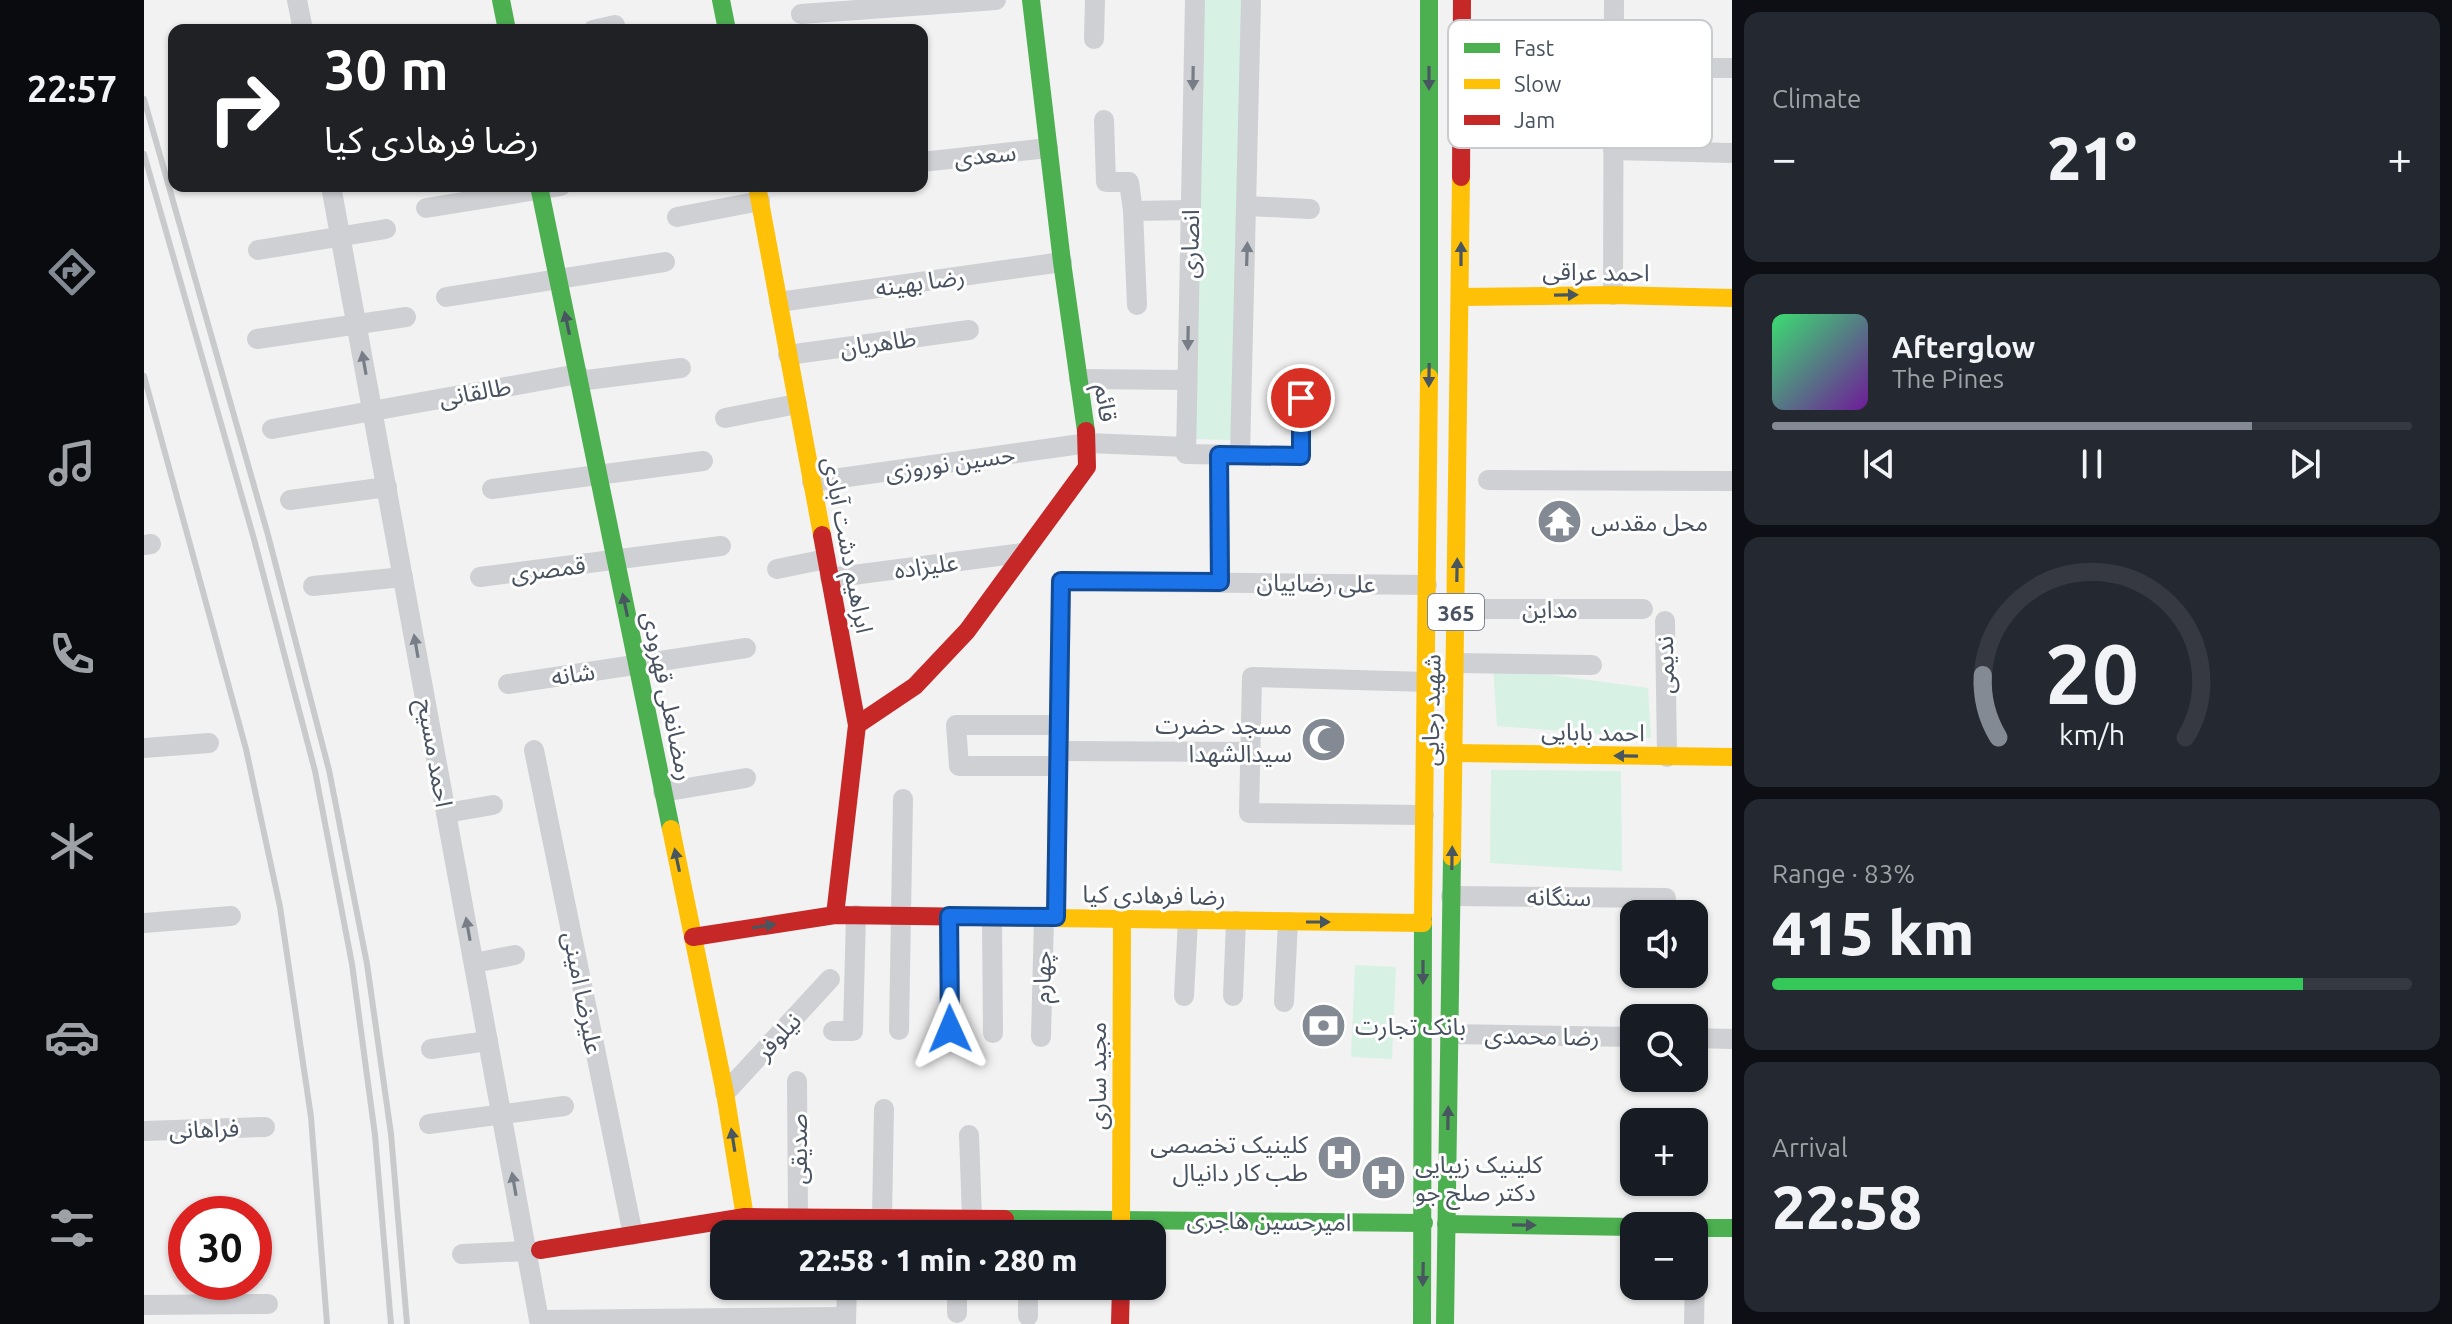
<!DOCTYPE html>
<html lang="en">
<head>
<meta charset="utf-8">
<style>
	body { margin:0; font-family:Ubuntu,"Noto Sans Arabic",sans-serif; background:#242831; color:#f1f3f6; height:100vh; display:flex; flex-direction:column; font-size:30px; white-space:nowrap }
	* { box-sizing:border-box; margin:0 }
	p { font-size:26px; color:#9ea1a6 }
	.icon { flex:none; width:44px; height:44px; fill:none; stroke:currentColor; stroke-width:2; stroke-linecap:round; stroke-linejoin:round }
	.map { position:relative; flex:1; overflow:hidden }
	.panel { display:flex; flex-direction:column; gap:12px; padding:12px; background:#0d0f14; width:720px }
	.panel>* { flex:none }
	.hud { position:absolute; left:24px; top:24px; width:760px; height:168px; border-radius:16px; box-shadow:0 2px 6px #0004; background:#202124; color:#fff; overflow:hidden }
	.tools { position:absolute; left:1476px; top:900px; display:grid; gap:16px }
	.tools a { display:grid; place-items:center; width:88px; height:88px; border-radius:16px; background:#171b24; box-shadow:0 2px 6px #0004; font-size:40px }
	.speed { position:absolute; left:24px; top:1196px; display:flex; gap:16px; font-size:40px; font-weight:700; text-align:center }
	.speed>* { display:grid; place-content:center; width:104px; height:104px; border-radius:50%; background:#171b24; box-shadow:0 2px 6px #0004; line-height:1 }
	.speed .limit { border:12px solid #d22; background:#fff; color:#111 }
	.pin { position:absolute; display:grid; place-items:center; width:68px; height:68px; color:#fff; margin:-34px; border:4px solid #fff; border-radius:50%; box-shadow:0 2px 8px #0007 }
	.me { position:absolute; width:88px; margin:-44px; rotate:359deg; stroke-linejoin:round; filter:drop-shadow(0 0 6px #0008) }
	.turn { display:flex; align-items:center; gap:28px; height:168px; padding:0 24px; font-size:36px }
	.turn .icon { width:104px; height:104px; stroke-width:2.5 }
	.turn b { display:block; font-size:56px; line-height:68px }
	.big { font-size:60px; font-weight:800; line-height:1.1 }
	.panel .tile { flex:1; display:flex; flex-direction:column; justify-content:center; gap:12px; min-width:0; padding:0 28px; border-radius:16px; background:#242831 }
	.panel .dial { align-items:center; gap:0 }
	.dial svg { height:208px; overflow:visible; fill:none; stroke:#363941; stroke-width:7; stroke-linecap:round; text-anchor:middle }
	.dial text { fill:#f1f3f6; stroke:none }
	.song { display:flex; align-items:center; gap:24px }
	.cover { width:96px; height:96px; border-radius:12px; background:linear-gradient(135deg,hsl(140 70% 55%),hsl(280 70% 35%)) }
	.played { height:8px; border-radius:4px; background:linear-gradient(90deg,#848a93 75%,#363941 75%) }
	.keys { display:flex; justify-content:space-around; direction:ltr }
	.heat { display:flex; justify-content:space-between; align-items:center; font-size:44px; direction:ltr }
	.charge { height:12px; border-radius:6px; background:linear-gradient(90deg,#34c759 83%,#363941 0) }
	.trip { position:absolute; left:566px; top:1220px; width:456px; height:80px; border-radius:16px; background:#171b24; box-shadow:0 2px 6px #0004; font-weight:800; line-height:80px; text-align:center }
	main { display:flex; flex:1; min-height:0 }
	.tab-bar { display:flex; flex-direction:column; width:144px; justify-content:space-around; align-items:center; background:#090b0e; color:#9ea1a6 }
	.tab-bar .icon { width:56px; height:56px }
	.tab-bar .on { color:#848a93 }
	.tab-bar b { font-size:36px; color:#f1f3f6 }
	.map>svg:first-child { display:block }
	.green { fill:#d7f1e4 }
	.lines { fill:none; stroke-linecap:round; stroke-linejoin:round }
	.street { stroke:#ced0d3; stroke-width:20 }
	.fast { stroke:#4caf50; stroke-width:18 }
	.slow { stroke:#ffc107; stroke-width:18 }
	.jam { stroke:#c62828; stroke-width:18 }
	.rail { stroke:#c8cacc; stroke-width:6 }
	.oneway { fill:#777e88 }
	.oneway2 { fill:#48575f }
	.route-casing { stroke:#114b97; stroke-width:20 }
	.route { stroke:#1a73e8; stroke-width:14 }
	.labels { text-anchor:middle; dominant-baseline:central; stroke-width:6; stroke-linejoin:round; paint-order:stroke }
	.shield { fill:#fff; stroke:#7f8690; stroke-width:2 }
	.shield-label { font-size:22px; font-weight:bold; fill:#485260 }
	.street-label { font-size:24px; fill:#485260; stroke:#fff }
	.poi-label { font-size:24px; fill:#485260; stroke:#fff; text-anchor:start }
	.key { fill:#fff; stroke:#c8cbcf; stroke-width:2 }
	.key-label { font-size:22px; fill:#485260 }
</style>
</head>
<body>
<main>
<nav class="tab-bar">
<b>22:57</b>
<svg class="icon on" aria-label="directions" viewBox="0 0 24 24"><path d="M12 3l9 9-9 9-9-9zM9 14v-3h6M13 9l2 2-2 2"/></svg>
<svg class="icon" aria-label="music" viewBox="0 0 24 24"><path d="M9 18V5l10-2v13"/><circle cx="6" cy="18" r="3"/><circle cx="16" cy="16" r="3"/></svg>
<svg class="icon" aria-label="phone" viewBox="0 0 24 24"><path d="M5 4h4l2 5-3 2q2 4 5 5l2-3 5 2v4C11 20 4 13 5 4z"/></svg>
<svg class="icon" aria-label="climate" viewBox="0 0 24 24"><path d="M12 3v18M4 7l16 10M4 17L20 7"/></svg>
<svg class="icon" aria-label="car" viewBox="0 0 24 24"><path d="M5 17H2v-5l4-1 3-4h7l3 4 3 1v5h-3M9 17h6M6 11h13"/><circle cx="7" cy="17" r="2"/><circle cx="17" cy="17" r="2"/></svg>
<svg class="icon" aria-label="filters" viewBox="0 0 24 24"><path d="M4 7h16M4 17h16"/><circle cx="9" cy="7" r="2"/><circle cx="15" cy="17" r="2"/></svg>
</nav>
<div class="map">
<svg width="1588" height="1324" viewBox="0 0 1588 1324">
	<rect width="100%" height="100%" fill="#f3f2f2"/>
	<g class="green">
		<polygon points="1057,0 1099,0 1088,440 1047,439"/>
		<polygon points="1349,667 1504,688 1507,738 1353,726"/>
		<polygon points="1347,770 1477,771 1478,871 1346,863"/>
		<polygon points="1211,965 1252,967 1248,1059 1207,1057"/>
	</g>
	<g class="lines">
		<g class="street">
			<polyline points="153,0 159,30"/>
			<polyline points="1051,0 1042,454 1096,455 1107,0"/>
			<polyline points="657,14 852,0"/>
			<polyline points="449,30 471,25"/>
			<polyline points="950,39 951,0"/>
			<polyline points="1470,68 1588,68"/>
			<polyline points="960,120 962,182 985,182 989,211 993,305"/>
			<polyline points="1469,150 1588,153"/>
			<polyline points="778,162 904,148"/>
			<polyline points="187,186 395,1320 702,1317"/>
			<polyline points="1104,206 1166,209"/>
			<polyline points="282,208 417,186"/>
			<polyline points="989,211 1047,210"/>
			<polyline points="533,217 616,201"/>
			<polyline points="114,250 242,229"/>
			<polyline points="1469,295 1470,0"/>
			<polyline points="302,297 521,262"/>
			<polyline points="635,302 918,262"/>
			<polyline points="113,339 262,317"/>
			<polyline points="644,355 825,330"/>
			<polyline points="935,379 1043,380"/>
			<polyline points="435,381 537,368"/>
			<polyline points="581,418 653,404"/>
			<polyline points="128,429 434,374"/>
			<polyline points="1075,455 1076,582"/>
			<polyline points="1096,455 1157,456 1157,398"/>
			<polyline points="1344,480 1588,481"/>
			<polyline points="668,482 944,443 1042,447"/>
			<polyline points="348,489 559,461"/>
			<polyline points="146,500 243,487"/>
			<polyline points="0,545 7,544"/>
			<polyline points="633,569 682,559"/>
			<polyline points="336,577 577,546"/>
			<polyline points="686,578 878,553"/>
			<polyline points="169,586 259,577"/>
			<polyline points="1312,609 1499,609"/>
			<polyline points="1521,621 1523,757"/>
			<polyline points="1311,663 1448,665"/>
			<polyline points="364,684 602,648"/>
			<polyline points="0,748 65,743"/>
			<polyline points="390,750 489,1235"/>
			<polyline points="915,751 1107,752"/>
			<polyline points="914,766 815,766 812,725 915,725"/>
			<polyline points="519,792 602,778"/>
			<polyline points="302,813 349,805"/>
			<polyline points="1280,815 1105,813 1108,677 1282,682"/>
			<polyline points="1307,896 1522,898"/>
			<polyline points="805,916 806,1029"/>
			<polyline points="848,917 849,1033"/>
			<polyline points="912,917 917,581 1283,585"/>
			<polyline points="0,923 87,916"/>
			<polyline points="330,963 371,955"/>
			<polyline points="1040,996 1044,920"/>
			<polyline points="1089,996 1092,921"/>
			<polyline points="1140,1002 1144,922"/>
			<polyline points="755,1030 759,799"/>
			<polyline points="689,1031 709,1031 712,915"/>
			<polyline points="1305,1034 1490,1037"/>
			<polyline points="897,1037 900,917"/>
			<polyline points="1550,1038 1588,1039"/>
			<polyline points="287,1049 344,1041"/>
			<polyline points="653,1081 654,1216"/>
			<polyline points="581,1093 686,979"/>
			<polyline points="285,1124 420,1106"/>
			<polyline points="0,1131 121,1127"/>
			<polyline points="825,1135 828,1218"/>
			<polyline points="738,1217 740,1109"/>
			<polyline points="318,1254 383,1251"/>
			<polyline points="0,1305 124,1304"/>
			<polyline points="813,1313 813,1286"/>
			<polyline points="884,1316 884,1286"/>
			<polyline points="702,1324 703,1286"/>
			<polyline points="1550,1324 1552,1228"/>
		</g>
		<g class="fast">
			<polyline points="357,0 363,30"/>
			<polyline points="577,0 583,30"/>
			<polyline points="887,0 918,262 942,431"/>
			<polyline points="1285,0 1285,377"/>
			<polyline points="395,186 527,829"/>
			<polyline points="861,1219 1280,1223"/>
			<polyline points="1302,1224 1490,1227"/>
			<polyline points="1550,1228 1588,1228"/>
			<polyline points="1278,1324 1279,916"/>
			<polyline points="1301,1324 1308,857"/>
		</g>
		<g class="slow">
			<polyline points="613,186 678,535"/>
			<polyline points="1316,297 1469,295 1588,298"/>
			<polyline points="1310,753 1588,757"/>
			<polyline points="527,829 581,1093 601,1217"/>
			<polyline points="1308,857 1317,177"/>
			<polyline points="1279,916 1285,377"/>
			<polyline points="842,917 1279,923"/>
			<polyline points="977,1234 978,919"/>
		</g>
		<g class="jam">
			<polyline points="1317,177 1318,0"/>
			<polyline points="678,535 713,725 691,915"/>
			<polyline points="713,725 771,686 823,631 943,467 942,431"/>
			<polyline points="549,937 691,915 842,917"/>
			<polyline points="396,1250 601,1217 861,1219"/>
			<polyline points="976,1324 977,1286"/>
		</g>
		<g class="rail">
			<polyline points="0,99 124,535 185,770 223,964 247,1134 263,1324"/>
			<polyline points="0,154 110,539 171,771 208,964 231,1135 247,1324"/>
			<polyline points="0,376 102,749 136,907 167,1117 183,1324"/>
		</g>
	</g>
	<defs><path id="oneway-solid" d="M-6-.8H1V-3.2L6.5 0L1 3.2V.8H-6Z" transform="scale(2)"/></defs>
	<g class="oneway">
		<use href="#oneway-solid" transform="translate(1049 78) rotate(91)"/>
		<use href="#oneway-solid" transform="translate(1103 254) rotate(-88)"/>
		<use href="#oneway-solid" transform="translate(1044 338) rotate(91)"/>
		<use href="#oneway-solid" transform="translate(220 363) rotate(-100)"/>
		<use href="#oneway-solid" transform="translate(272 646) rotate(-100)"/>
		<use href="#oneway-solid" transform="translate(324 929) rotate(-100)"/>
		<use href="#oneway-solid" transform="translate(370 1184) rotate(-100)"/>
	</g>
	<g class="oneway2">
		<use href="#oneway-solid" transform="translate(1285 78) rotate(90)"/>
		<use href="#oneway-solid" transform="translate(1317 254) rotate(-90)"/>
		<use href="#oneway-solid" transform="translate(1422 295) rotate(-1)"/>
		<use href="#oneway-solid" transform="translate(423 323) rotate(-102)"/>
		<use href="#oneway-solid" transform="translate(1285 375) rotate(91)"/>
		<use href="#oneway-solid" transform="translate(1313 570) rotate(-89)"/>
		<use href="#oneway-solid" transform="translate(481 605) rotate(-102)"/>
		<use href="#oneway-solid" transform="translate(1482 756) rotate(-179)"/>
		<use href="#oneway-solid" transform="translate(1308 858) rotate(-89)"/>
		<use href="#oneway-solid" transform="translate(533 860) rotate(-102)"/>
		<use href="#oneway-solid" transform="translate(1174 922)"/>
		<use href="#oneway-solid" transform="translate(620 926) rotate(-9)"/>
		<use href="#oneway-solid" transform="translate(1279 972) rotate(90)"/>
		<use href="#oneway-solid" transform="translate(1304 1118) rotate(-89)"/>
		<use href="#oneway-solid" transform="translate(589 1140) rotate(-99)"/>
		<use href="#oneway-solid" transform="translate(1380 1225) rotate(1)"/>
		<use href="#oneway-solid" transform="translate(1279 1274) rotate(91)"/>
	</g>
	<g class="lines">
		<defs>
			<polyline id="route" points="806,1029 805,916 912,917 917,581 1076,582 1075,455 1157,456 1157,398"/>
		</defs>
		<use href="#route" class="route-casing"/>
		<use href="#route" class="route"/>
	</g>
	<defs>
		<symbol id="temple-disc" viewBox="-11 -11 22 22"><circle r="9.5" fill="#848a93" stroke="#fff"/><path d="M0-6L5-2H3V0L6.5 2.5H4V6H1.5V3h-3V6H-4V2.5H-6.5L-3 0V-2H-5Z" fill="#fff"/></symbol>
		<symbol id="mosque-disc" viewBox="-11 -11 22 22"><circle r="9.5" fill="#848a93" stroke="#fff"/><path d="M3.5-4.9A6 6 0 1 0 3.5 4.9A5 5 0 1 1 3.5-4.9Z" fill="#fff"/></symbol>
		<symbol id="bank-disc" viewBox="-11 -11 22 22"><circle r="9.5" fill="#848a93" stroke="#fff"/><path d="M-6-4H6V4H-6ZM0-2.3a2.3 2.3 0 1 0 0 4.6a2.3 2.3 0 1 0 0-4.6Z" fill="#fff"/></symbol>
		<symbol id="hospital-disc" viewBox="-11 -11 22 22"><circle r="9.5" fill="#848a93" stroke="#fff"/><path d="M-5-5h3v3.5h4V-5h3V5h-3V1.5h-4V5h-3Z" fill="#fff"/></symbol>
	</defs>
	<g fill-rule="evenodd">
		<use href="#temple-disc" x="1390" y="496" width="51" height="51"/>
		<use href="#mosque-disc" x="1154" y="714" width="51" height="51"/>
		<use href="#bank-disc" x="1154" y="1000" width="51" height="51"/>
		<use href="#hospital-disc" x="1170" y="1132" width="51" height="51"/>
		<use href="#hospital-disc" x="1214" y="1152" width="51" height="51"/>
	</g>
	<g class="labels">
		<rect class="shield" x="1284" y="594" width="56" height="36" rx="6"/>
		<g class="shield-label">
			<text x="1312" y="612">365</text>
		</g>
		<g class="street-label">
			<text transform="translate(841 155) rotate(-6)">سعدی</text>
			<text transform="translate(1046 244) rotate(-89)">انصاری</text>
			<text transform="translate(1452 272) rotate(1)">احمد عراقی</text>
			<text transform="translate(776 282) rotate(-8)">رضا بهینه</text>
			<text transform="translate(734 343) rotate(-8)">طاهریان</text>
			<text transform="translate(331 392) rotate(-10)">طالقانی</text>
			<text transform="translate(962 403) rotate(82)">قائم</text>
			<text transform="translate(806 463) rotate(-8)">حسین نوروزی</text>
			<text transform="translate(704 545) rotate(79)">ابراهیم دشت آبادی</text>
			<text transform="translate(782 566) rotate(-8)">علیزاده</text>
			<text transform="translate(404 569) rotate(-7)">قمصری</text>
			<text transform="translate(1172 583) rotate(1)">علی رضاییان</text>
			<text x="1406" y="609">مداین</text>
			<text transform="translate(1521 665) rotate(-91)">ندیمی</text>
			<text transform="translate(429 674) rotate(-8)">شانه</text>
			<text transform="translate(524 696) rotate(78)">رمضانعلی قهرودی</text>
			<text transform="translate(1287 710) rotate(-89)">شهید رجایی</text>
			<text transform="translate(1449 732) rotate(1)">احمد بابایی</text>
			<text transform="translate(291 753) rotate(80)">احمد مسیح</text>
			<text transform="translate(1010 895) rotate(1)">رضا فرهادی کیا</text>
			<text transform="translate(1415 897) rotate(1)">سنگانه</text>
			<text transform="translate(898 977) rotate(-89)">چهارم</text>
			<text transform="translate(439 993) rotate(79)">علیرضا امینی</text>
			<text transform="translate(634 1036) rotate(-47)">نیلوفر</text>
			<text transform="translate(1398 1036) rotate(1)">رضا محمدی</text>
			<text transform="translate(953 1076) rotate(-90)">مجید ساری</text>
			<text transform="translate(60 1129) rotate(-2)">فراهانی</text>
			<text transform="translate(654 1149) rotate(-90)">صدیقی</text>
			<text transform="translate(1125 1221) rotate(1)">امیرحسین هاجری</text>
		</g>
		<g class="poi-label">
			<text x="1447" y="522">محل مقدس</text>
			<text x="1148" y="725" text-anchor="end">مسجد حضرت<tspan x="1148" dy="28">سیدالشهدا</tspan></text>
			<text x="1211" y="1026">بانک تجارت</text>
			<text x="1164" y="1144" text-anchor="end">کلینیک تخصصی<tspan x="1164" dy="28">طب کار دانیال</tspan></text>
			<text x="1271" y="1164">کلینیک زیبایی<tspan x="1271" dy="28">دکتر صلح جو</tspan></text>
		</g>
	</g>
	<rect x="1304" y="20" width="264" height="128" rx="12" class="key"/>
	<rect x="1320" y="43" width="36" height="10" fill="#4caf50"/>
	<rect x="1320" y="79" width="36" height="10" fill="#ffc107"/>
	<rect x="1320" y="115" width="36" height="10" fill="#c62828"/>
	<g class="key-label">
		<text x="1370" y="56">Fast</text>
		<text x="1370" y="92">Slow</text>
		<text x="1370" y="128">Jam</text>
	</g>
</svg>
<div class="tools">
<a><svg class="icon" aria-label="sound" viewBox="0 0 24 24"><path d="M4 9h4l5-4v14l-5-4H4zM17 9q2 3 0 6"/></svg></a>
<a><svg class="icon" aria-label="search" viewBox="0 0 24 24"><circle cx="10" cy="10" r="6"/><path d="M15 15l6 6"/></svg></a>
<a>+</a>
<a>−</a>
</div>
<div class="speed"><div class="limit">30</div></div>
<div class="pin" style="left:1157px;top:398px;background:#d93025"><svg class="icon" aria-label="arrive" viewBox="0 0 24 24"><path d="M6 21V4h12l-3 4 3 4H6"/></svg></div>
<svg class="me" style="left:806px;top:1029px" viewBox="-20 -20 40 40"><path d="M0-17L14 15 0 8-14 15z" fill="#1a73e8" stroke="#fff" stroke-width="4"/></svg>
<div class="trip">22:58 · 1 min · 280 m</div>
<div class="hud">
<div class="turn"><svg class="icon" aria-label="right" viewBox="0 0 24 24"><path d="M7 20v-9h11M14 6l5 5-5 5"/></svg><div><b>30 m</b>رضا فرهادی کیا</div></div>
</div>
</div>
<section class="panel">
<div class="tile"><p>Climate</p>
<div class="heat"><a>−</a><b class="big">21°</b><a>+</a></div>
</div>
<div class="tile">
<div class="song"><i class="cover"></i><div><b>Afterglow</b><p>The Pines</p></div></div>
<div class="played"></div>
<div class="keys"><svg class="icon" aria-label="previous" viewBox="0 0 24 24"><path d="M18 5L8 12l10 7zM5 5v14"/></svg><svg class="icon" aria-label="pause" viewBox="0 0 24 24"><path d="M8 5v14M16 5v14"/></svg><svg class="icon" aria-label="next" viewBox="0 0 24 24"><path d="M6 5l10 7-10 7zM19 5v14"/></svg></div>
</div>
<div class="tile dial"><svg viewBox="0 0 100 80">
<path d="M14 69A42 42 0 1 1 86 69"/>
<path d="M14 69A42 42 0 0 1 8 45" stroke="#848a93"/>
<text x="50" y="56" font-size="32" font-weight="700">20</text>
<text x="50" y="72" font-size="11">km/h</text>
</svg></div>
<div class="tile"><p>Range · 83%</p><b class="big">415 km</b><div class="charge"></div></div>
<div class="tile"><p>Arrival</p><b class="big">22:58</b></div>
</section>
</main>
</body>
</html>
